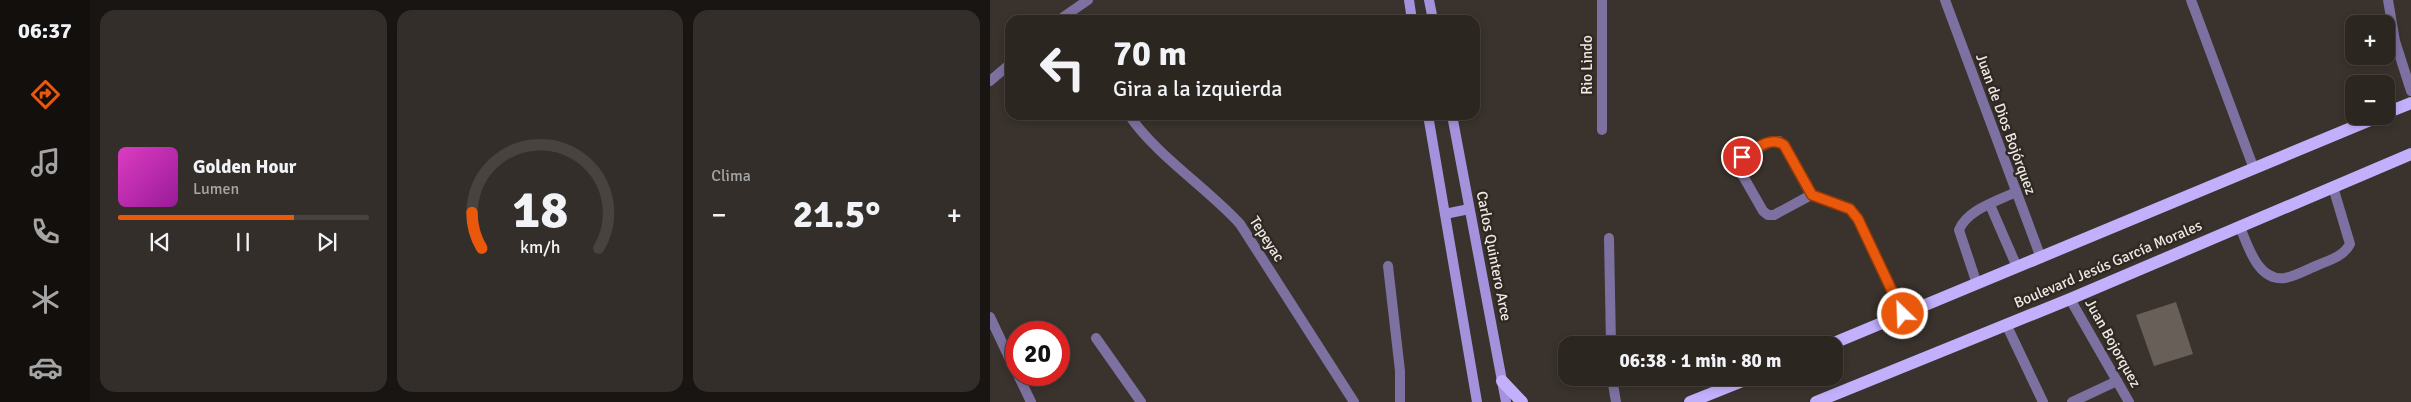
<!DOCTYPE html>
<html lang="es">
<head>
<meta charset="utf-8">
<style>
	body { margin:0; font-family:Signika,sans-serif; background:#342e2a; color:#f1f3f6; height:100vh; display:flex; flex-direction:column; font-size:19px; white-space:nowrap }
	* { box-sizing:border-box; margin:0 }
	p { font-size:16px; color:#a6a5a5 }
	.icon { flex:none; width:28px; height:28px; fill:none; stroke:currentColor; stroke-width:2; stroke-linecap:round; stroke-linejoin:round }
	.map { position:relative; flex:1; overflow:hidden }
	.panel { display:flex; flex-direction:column; gap:10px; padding:10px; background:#181512; width:900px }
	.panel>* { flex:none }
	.guide { position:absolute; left:15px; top:15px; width:475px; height:105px; border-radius:15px; box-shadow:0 2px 8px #0003,0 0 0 1px #48433f; background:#2c2621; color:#f1f3f6; overflow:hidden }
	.controls { position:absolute; left:1355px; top:15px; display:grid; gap:10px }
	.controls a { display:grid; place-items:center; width:50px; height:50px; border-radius:10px; background:#2c2621; box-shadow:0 2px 8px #0003,0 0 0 1px #48433f; font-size:25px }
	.speed { position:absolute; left:15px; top:321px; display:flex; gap:10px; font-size:25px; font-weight:700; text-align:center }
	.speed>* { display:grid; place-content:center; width:65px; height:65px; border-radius:50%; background:#2c2621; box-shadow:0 2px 8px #0003,0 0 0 1px #48433f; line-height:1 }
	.speed .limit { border:8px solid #d22; background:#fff; color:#111 }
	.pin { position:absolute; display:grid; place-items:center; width:42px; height:42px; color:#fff; margin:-21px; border:2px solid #fff; border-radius:50%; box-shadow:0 1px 5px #0007 }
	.me { position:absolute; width:55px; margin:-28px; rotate:336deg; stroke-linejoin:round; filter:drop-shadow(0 0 4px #0008) }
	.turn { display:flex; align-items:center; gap:18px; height:105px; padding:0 25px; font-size:22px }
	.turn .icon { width:65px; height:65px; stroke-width:2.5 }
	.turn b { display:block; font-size:35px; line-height:42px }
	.big { font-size:38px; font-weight:700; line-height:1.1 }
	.panel .tile { flex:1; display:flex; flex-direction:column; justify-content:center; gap:8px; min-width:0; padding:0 18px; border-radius:15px; background:#342e2a }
	.panel .dial { align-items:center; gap:0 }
	.dial svg { height:130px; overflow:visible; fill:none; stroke:#48433f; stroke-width:7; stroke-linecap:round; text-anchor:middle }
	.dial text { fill:#f1f3f6; stroke:none }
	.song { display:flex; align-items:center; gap:15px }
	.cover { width:60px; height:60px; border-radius:8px; background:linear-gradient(135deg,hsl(310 70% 55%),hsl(300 70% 35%)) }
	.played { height:5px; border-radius:2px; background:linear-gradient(90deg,#ea580c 70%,#48433f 70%) }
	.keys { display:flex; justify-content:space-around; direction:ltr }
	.heat { display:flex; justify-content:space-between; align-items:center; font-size:28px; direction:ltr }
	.panel .tiles { flex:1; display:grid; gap:10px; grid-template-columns:repeat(3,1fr) }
	.trip { position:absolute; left:568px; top:336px; width:285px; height:50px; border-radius:15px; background:#2c2621; box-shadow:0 2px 8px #0003,0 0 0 1px #48433f; font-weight:700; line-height:50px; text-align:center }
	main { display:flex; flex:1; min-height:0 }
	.dock { display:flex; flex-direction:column; width:90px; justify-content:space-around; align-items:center; background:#120f0d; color:#a6a5a5 }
	.dock .icon { width:35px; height:35px }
	.dock .current { color:#ea580c }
	.dock b { font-size:22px; color:#f1f3f6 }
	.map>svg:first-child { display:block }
	.building { fill:#685f58 }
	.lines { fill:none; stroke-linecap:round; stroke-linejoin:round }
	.lane { stroke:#7c71a0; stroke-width:10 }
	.street { stroke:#7c71a0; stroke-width:10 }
	.secondary { stroke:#a592dd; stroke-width:10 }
	.primary { stroke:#c3b0fd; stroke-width:12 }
	.route-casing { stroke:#983908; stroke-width:12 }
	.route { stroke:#ea580c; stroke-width:9 }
	.labels { text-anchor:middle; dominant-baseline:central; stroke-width:5; stroke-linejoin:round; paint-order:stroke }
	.street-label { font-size:15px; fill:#eee9e5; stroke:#302822 }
</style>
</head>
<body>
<main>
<nav class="dock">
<b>06:37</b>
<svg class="icon current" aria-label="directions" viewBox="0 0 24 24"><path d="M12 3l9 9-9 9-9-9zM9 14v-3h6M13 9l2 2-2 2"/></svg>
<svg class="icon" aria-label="music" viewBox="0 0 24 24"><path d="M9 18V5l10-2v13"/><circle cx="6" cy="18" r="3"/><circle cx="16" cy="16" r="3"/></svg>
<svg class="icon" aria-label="phone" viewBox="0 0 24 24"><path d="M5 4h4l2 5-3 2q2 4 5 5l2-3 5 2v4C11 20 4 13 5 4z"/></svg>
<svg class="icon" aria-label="climate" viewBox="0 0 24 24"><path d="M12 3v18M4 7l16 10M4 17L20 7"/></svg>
<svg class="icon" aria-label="car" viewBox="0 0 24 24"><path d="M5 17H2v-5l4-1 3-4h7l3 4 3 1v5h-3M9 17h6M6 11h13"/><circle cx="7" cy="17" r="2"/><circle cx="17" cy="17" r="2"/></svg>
</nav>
<section class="panel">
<div class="tiles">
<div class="tile">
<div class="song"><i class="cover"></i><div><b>Golden Hour</b><p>Lumen</p></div></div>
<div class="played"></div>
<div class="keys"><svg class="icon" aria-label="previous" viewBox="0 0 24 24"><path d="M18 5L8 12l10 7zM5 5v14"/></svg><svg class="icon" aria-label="pause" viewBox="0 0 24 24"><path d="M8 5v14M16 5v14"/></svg><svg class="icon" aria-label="next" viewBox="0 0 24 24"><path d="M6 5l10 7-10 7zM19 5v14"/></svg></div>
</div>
<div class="tile dial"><svg viewBox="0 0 100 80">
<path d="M14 69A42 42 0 1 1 86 69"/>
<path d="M14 69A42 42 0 0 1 8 47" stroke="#ea580c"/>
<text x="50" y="56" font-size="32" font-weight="700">18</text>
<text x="50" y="72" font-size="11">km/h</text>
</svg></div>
<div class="tile"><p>Clima</p>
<div class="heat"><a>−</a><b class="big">21.5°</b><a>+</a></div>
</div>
</div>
</section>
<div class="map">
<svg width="1421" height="402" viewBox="0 0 1421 402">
	<rect width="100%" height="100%" fill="#3a322c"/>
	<polygon class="building" points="1186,302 1203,354 1164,366 1146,315"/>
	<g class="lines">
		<g class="lane">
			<polyline points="1201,0 1264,169"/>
			<polyline points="1398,0 1405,41 1421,91"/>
			<polyline points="821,195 784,215 778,215 773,211 749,169 749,162 752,157 782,141 789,141 794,145 821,195 860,209 868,219 913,314"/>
			<polyline points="1000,205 1027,267"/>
			<path d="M1250,227C1258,246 1268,282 1295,278C1306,276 1318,269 1328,265C1340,260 1354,256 1360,244L1343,187"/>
			<polyline points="619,238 621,345"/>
			<polyline points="398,266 410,371 410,402"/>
			<path d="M987,284L969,230C977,210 1007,201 1026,192"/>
			<polyline points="1016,324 1053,402"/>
			<polyline points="106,338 151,402"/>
			<polyline points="622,378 626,402"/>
			<polyline points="1082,402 1127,381"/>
		</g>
		<g class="street">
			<polyline points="955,0 1051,258"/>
			<polyline points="69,20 98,0"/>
			<polyline points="0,81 20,64"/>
			<path d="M139,115C166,155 216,187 250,224L364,402"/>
			<polyline points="612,130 612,0"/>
			<polyline points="1080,299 1139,402"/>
			<polyline points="0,317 26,372"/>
			<polyline points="28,375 41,402"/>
		</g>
		<g class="secondary">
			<polyline points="419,0 422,20"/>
			<polyline points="439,0 443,20"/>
			<polyline points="438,115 487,402"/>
			<polyline points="462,115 516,402"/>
			<polyline points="455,214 479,209"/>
		</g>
		<g class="primary">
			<polyline points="1396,113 1421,103"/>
			<polyline points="839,345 1390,116"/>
			<polyline points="512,381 532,402"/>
			<polyline points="700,402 760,378"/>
			<polyline points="826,402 1080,299 1421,154"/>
		</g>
	</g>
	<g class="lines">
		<defs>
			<path id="route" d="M752,157C764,150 781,135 794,145L822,195L860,209L868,219L913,314"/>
		</defs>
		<use href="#route" class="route-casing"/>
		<use href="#route" class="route"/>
	</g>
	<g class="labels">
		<g class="street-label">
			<text transform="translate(597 65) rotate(-90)">Rio Lindo</text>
			<text transform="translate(1016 124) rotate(70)">Juan de Dios Bojórquez</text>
			<text transform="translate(277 239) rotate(57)">Tepeyac</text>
			<text transform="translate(504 256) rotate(79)">Carlos Quintero Arce</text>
			<text transform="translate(1118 264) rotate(-23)">Boulevard Jesús García Morales</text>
			<text transform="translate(1123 343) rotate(61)">Juan Bojorquez</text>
		</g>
	</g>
</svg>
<div class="controls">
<a>+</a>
<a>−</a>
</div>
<div class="speed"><div class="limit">20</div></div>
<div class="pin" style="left:752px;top:157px;background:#d93025"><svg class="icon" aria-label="arrive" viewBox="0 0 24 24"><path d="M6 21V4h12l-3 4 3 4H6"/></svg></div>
<svg class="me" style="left:913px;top:314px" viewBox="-20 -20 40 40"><circle r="17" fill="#ea580c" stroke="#fff" stroke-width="3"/><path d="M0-11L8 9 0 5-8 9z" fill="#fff"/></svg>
<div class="trip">06:38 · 1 min · 80 m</div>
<div class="guide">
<div class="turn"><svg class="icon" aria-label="left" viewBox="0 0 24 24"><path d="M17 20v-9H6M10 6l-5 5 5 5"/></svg><div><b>70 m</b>Gira a la izquierda</div></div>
</div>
</div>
</main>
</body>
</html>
